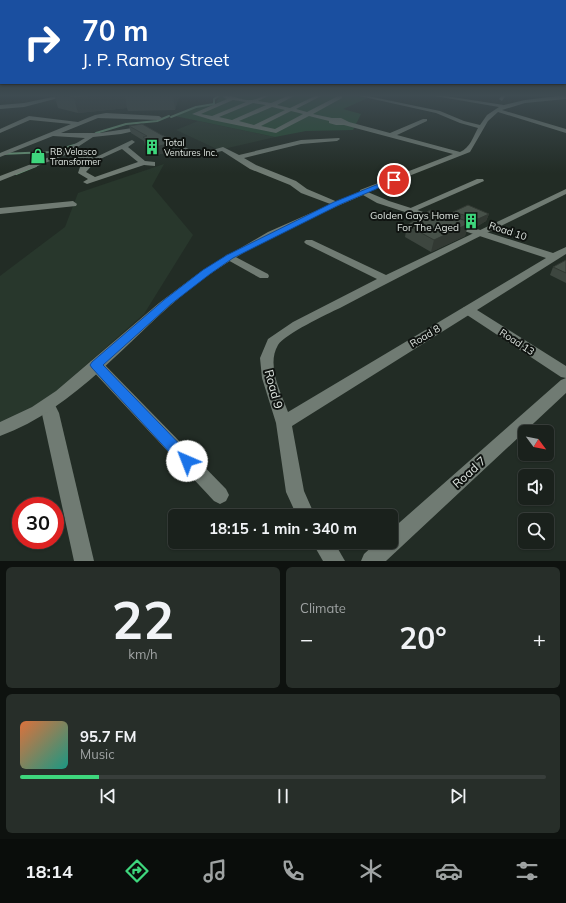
<!DOCTYPE html>
<html lang="en">
<head>
<meta charset="utf-8">
<style>
	body { margin:0; font-family:Mulish,sans-serif; background:#272e29; color:#f1f3f6; height:100vh; display:flex; flex-direction:column; font-size:15px; white-space:nowrap }
	* { box-sizing:border-box; margin:0 }
	p { font-size:13px; color:#9fa3a3 }
	.icon { flex:none; width:22px; height:22px; fill:none; stroke:currentColor; stroke-width:2; stroke-linecap:round; stroke-linejoin:round }
	.map { position:relative; height:561px; overflow:hidden }
	.details { display:flex; flex-direction:column; gap:6px; padding:6px; background:#0e120f; flex:1 }
	.details>* { flex:none }
	.hud { position:absolute; left:0px; top:0px; width:566px; height:84px; box-shadow:0 1px 3px #0004,0 0 0 1px #383e3b; background:#1a4fa0; color:#fff; overflow:hidden }
	.needle { width:26px; rotate:122deg }
	.buttons { position:absolute; left:518px; top:425px; display:grid; gap:8px }
	.buttons a { display:grid; place-items:center; width:36px; height:36px; border-radius:6px; background:#1a211c; box-shadow:0 1px 3px #0004,0 0 0 1px #383e3b; font-size:20px }
	.speed { position:absolute; left:12px; top:497px; display:flex; gap:8px; font-size:20px; font-weight:700; text-align:center }
	.speed>* { display:grid; place-content:center; width:52px; height:52px; border-radius:50%; background:#1a211c; box-shadow:0 1px 3px #0004,0 0 0 1px #383e3b; line-height:1 }
	.speed .limit { border:6px solid #d22; background:#fff; color:#111 }
	.pin { position:absolute; display:grid; place-items:center; width:34px; height:34px; color:#fff; margin:-17px; border:2px solid #fff; border-radius:50%; box-shadow:0 1px 4px #0007 }
	.me { position:absolute; width:44px; margin:-22px; rotate:316deg; stroke-linejoin:round; filter:drop-shadow(0 0 3px #0008) }
	.turn { display:flex; align-items:center; gap:14px; height:84px; padding:0 16px; font-size:18px }
	.turn .icon { width:52px; height:52px; stroke-width:2.5 }
	.turn b { display:block; font-size:28px; line-height:34px }
	.big { font-size:30px; font-weight:700; line-height:1.1 }
	.details .card { flex:1; display:flex; flex-direction:column; justify-content:center; gap:6px; min-width:0; padding:0 14px; border-radius:6px; background:#272e29 }
	.details .dial { align-items:center; gap:0 }
	.dial b { font-size:52px; line-height:1 }
	.song { display:flex; align-items:center; gap:12px }
	.cover { width:48px; height:48px; border-radius:6px; background:linear-gradient(135deg,hsl(20 70% 55%),hsl(170 70% 35%)) }
	.played { height:4px; border-radius:2px; background:linear-gradient(90deg,#3ed77d 15%,#383e3b 15%) }
	.keys { display:flex; justify-content:space-around; direction:ltr }
	.heat { display:flex; justify-content:space-between; align-items:center; font-size:22px; direction:ltr }
	.details .tiles { flex:1; display:grid; gap:6px; grid-template-columns:1fr 1fr }
	.card:last-child { grid-column:span 2 }
	.trip { position:absolute; left:168px; top:509px; width:230px; height:40px; border-radius:6px; background:#1a211c; box-shadow:0 1px 3px #0004,0 0 0 1px #383e3b; font-weight:700; line-height:40px; text-align:center }
	.menu { display:flex; height:64px; justify-content:space-around; align-items:center; background:#0a0d0b; color:#9fa3a3 }
	.menu .icon { width:28px; height:28px }
	.menu .on { color:#3ed77d }
	.menu b { font-size:18px; color:#f1f3f6 }
	.map>svg:first-child { display:block }
	.built { fill:#28372c }
	.green { fill:#254b31 }
	.lines { fill:none; stroke-linecap:round; stroke-linejoin:round }
	.stream { stroke:#679375; stroke-width:2 }
	.minor { fill:#707b73; fill-rule:evenodd }
	.tertiary { fill:#707b73; fill-rule:evenodd }
	.wall { fill:#3d463f }
	.shaded-wall { fill:#323933 }
	.building { fill:#475149; stroke:#323933 }
	.route { fill:#1a73e8; stroke:#114b97 }
	.labels { text-anchor:middle; dominant-baseline:central; stroke-width:4; stroke-linejoin:round; paint-order:stroke }
	.far-poi-label { font-size:9px; fill:#dde4df; stroke:#0f1310; text-anchor:start }
	.poi-label { font-size:10px; fill:#dde4df; stroke:#0f1310; text-anchor:end }
	.street-label { font-size:10px; fill:#dde4df; stroke:#0f1310 }
	.near-street-label { font-size:12px; fill:#dde4df; stroke:#0f1310 }
</style>
</head>
<body>
<div class="map">
<svg width="566" height="561" viewBox="0 0 566 561">
	<rect width="100%" height="100%" fill="#222c25"/>
	<g class="built">
		<polygon points="198,121 275,137 219,150 176,130"/>
		<polygon points="164,164 152,186 193,235 144,314 45,401 0,422 0,276 65,227 78,193"/>
	</g>
	<polygon class="green" points="224,95 353,95 368,98 343,109 361,114 353,130 306,131 275,137 175,116 198,107 215,104 220,96"/>
	<g class="lines">
		<g class="stream">
			<polyline points="171,117 196,107 214,104 214,99 220,95"/>
			<polyline points="92,136 96,133 126,124 157,121 169,116"/>
			<polyline points="0,154 50,152 78,144"/>
			<polyline points="16,174 36,166"/>
		</g>
		<g class="minor">
			<polygon points="62,95 70,95 24,107 0,109 0,105 24,103"/>
			<path d="M223,95C233,95 242,101 252,100C259,99 263,95 270,95L258,101L271,103L290,95H296L277,105L290,108L317,95H323L296,109L307,112L340,95L342,96V98L313,114L332,118H341L349,122L390,133L423,119H427V121L397,135L460,152C470,148 473,137 478,128L460,123L436,113L355,95H363L440,111L464,121L480,125L487,115L499,107L429,95H439L504,105L525,100L566,95V99L525,103L502,110L566,129V133L498,112L488,121L470,152L363,194H360V190L453,154L344,125H336L329,123V121L309,116L276,133L212,120L192,114L227,99L223,97ZM233,100L246,102L212,116L201,114ZM253,103L266,105L232,120L219,117ZM272,107L285,110L254,125L239,121ZM291,111L303,114L275,129L261,126Z"/>
			<polygon points="502,95 506,95 502,101 499,99"/>
			<polygon points="106,113 159,116 162,118 159,120 98,118 61,133 100,133 145,126 148,128 121,134 93,137 70,152 92,157 96,161 86,172 95,177 138,162 122,149 100,159 94,158 132,140 135,142 128,147 145,161 155,162 155,166 144,165 87,184 83,182 88,179 78,173 80,167 89,160 65,155 0,181 0,176 60,153 85,138 53,136 0,157 0,153 71,124 30,120 0,133 0,129 29,116 78,122 95,115"/>
			<polygon points="162,135 198,154 223,147 239,155 301,140 339,138 340,139 337,141 301,144 244,158 256,165 296,181 307,189 340,203 339,205 333,205 301,193 290,185 250,169 222,151 195,157 160,138 159,137"/>
			<polygon points="477,179 483,179 484,181 413,212 407,212 406,210"/>
			<path d="M566,189V194C491,231 415,268 340,308C327,314 285,334 278,345C266,365 281,393 288,412L464,307H472L474,310L472,313L292,426L304,491L315,516H297L286,492L276,423L262,378L260,358L268,339L293,322L377,279L306,244L304,242L306,240H312L386,275Z"/>
			<polygon points="73,201 77,204 76,206 0,214 0,208"/>
			<polygon points="230,254 268,274 269,276 268,278 260,278 226,259 225,257 226,255"/>
			<polygon points="96,360 101,361 226,489 229,495 226,501 220,504 214,501 91,369 89,365 91,361"/>
			<polygon points="566,378 566,393 386,561 361,561 364,554 377,542 391,542 391,530 561,380"/>
			<polygon points="48,399 53,401 59,413 94,561 74,561 40,405 43,401"/>
			<polygon points="312,542 334,542 345,561 323,561"/>
		</g>
		<g class="tertiary">
			<path d="M363,190L389,201L439,217L441,219L439,221H433L377,203L363,195C303,221 242,248 190,289C128,338 77,408 0,436V422L32,407L56,391L159,303L203,270L268,232Z"/>
			<polygon points="452,221 553,253 566,247 566,254 477,310 566,366 566,378 561,377 464,313 462,310 464,307 546,258 449,226 447,224"/>
		</g>
	</g>
	<g class="wall">
		<polygon points="54,95 183,95 178,99 175,110 128,111 127,108 78,113 58,108"/>
		<polygon points="129,126 174,142 175,150 157,155 145,145 144,141 131,133"/>
		<polygon points="453,212 489,214 486,221 476,227 468,224 465,236 431,252 405,237 407,225 452,216"/>
		<polygon points="566,260 566,283 550,275 553,267"/>
	</g>
	<g class="shaded-wall">
		<polygon points="107,95 127,95 125,96 127,108 78,113 74,98"/>
		<polygon points="173,95 183,95 178,99 175,110"/>
		<polygon points="174,142 175,150 157,155 156,147"/>
		<polygon points="489,214 486,221 476,227 478,219"/>
		<polygon points="468,224 465,236 431,252 434,240"/>
	</g>
	<g class="building">
		<polygon points="62,95 107,95 74,98"/>
		<polygon points="125,95 169,95 125,96"/>
		<polygon points="142,124 174,142 156,147 143,137 147,136 129,126"/>
		<polygon points="468,205 489,214 478,219 453,212"/>
		<polygon points="430,210 467,221 468,224 434,240 407,225"/>
		<polygon points="566,260 566,273 553,267"/>
	</g>
	<linearGradient id="sky" x2="0" y2="1"><stop stop-color="#131814"/><stop offset="0.55" stop-color="#3e4b51"/><stop offset="1" stop-color="#3e4b51" stop-opacity="0"/></linearGradient>
	<rect width="566" height="173" fill="url(#sky)"/>
	<polygon class="route" points="391,179 397,180 339,205 233,258 210,274 171,304 103,365 192,457 194,461 192,466 187,468 182,466 92,368 90,365 92,362 164,300 203,270 227,255 334,202"/>
	<defs>
		<symbol id="building-bare" viewBox="-9 -9 18 18"><path d="M-4-6H4V6H1V3H-1V6H-4ZM-2.5-4.3h1.7v1.8h-1.7ZM.8-4.3h1.7v1.8H.8ZM-2.5-1h1.7V.8h-1.7ZM.8-1h1.7V.8H.8Z" fill="#3ed77d" stroke="#0f1310" stroke-width="2.5" paint-order="stroke"/></symbol>
		<symbol id="shop-bare" viewBox="-9 -9 18 18"><path d="M-5-2.5h2.3a2.7 3.5 0 0 1 5.4 0H5L5.5 6h-11ZM-1.5-2.5h3a1.5 2.3 0 0 0-3 0Z" fill="#3ed77d" stroke="#0f1310" stroke-width="2.5" paint-order="stroke"/></symbol>
	</defs>
	<g fill-rule="evenodd">
		<use href="#building-bare" x="141" y="136" width="22" height="22"/>
		<use href="#shop-bare" x="27" y="145" width="22" height="22"/>
		<use href="#building-bare" x="460" y="210" width="22" height="22"/>
	</g>
	<g class="labels">
		<g class="far-poi-label">
			<text x="164" y="142">Total<tspan x="164" dy="10">Ventures Inc.</tspan></text>
			<text x="50" y="151">RB Velasco<tspan x="50" dy="10">Transformer</tspan></text>
		</g>
		<g class="poi-label">
			<text x="459" y="215">Golden Gays Home<tspan x="459" dy="12">For The Aged</tspan></text>
		</g>
		<g class="street-label">
			<text transform="translate(508 231) rotate(18)">Road 10</text>
			<text transform="translate(425 336) rotate(-31)">Road 8</text>
			<text transform="translate(517 342) rotate(33)">Road 13</text>
		</g>
		<g class="near-street-label">
			<text transform="translate(274 389) rotate(75)">Road 9</text>
			<text transform="translate(469 472) rotate(-42)">Road 7</text>
		</g>
	</g>
</svg>
<div class="buttons">
<a><svg class="needle" viewBox="-14 -14 28 28"><path d="M0-13l5 13h-10z" fill="#e53935"/><path d="M0 13l5-13h-10z" fill="#9fa3a3"/></svg></a>
<a><svg class="icon" aria-label="sound" viewBox="0 0 24 24"><path d="M4 9h4l5-4v14l-5-4H4zM17 9q2 3 0 6"/></svg></a>
<a><svg class="icon" aria-label="search" viewBox="0 0 24 24"><circle cx="10" cy="10" r="6"/><path d="M15 15l6 6"/></svg></a>
</div>
<div class="speed"><div class="limit">30</div></div>
<div class="pin" style="left:394px;top:180px;background:#d93025"><svg class="icon" aria-label="arrive" viewBox="0 0 24 24"><path d="M6 21V4h12l-3 4 3 4H6"/></svg></div>
<svg class="me" style="left:187px;top:461px" viewBox="-20 -20 40 40"><circle r="19" fill="#fff"/><path d="M0-13L10 11 0 6-10 11z" fill="#1a73e8"/></svg>
<div class="trip">18:15 · 1 min · 340 m</div>
<div class="hud">
<div class="turn"><svg class="icon" aria-label="right" viewBox="0 0 24 24"><path d="M7 20v-9h11M14 6l5 5-5 5"/></svg><div><b>70 m</b>J. P. Ramoy Street</div></div>
</div>
</div>
<section class="details">
<div class="tiles">
<div class="card dial"><b>22</b><p>km/h</p></div>
<div class="card"><p>Climate</p>
<div class="heat"><a>−</a><b class="big">20°</b><a>+</a></div>
</div>
<div class="card">
<div class="song"><i class="cover"></i><div><b>95.7 FM</b><p>Music</p></div></div>
<div class="played"></div>
<div class="keys"><svg class="icon" aria-label="previous" viewBox="0 0 24 24"><path d="M18 5L8 12l10 7zM5 5v14"/></svg><svg class="icon" aria-label="pause" viewBox="0 0 24 24"><path d="M8 5v14M16 5v14"/></svg><svg class="icon" aria-label="next" viewBox="0 0 24 24"><path d="M6 5l10 7-10 7zM19 5v14"/></svg></div>
</div>
</div>
</section>
<nav class="menu">
<b>18:14</b>
<svg class="icon on" aria-label="directions" viewBox="0 0 24 24"><path d="M12 3l9 9-9 9-9-9zM9 14v-3h6M13 9l2 2-2 2"/></svg>
<svg class="icon" aria-label="music" viewBox="0 0 24 24"><path d="M9 18V5l10-2v13"/><circle cx="6" cy="18" r="3"/><circle cx="16" cy="16" r="3"/></svg>
<svg class="icon" aria-label="phone" viewBox="0 0 24 24"><path d="M5 4h4l2 5-3 2q2 4 5 5l2-3 5 2v4C11 20 4 13 5 4z"/></svg>
<svg class="icon" aria-label="climate" viewBox="0 0 24 24"><path d="M12 3v18M4 7l16 10M4 17L20 7"/></svg>
<svg class="icon" aria-label="car" viewBox="0 0 24 24"><path d="M5 17H2v-5l4-1 3-4h7l3 4 3 1v5h-3M9 17h6M6 11h13"/><circle cx="7" cy="17" r="2"/><circle cx="17" cy="17" r="2"/></svg>
<svg class="icon" aria-label="filters" viewBox="0 0 24 24"><path d="M4 7h16M4 17h16"/><circle cx="9" cy="7" r="2"/><circle cx="15" cy="17" r="2"/></svg>
</nav>
</body>
</html>
